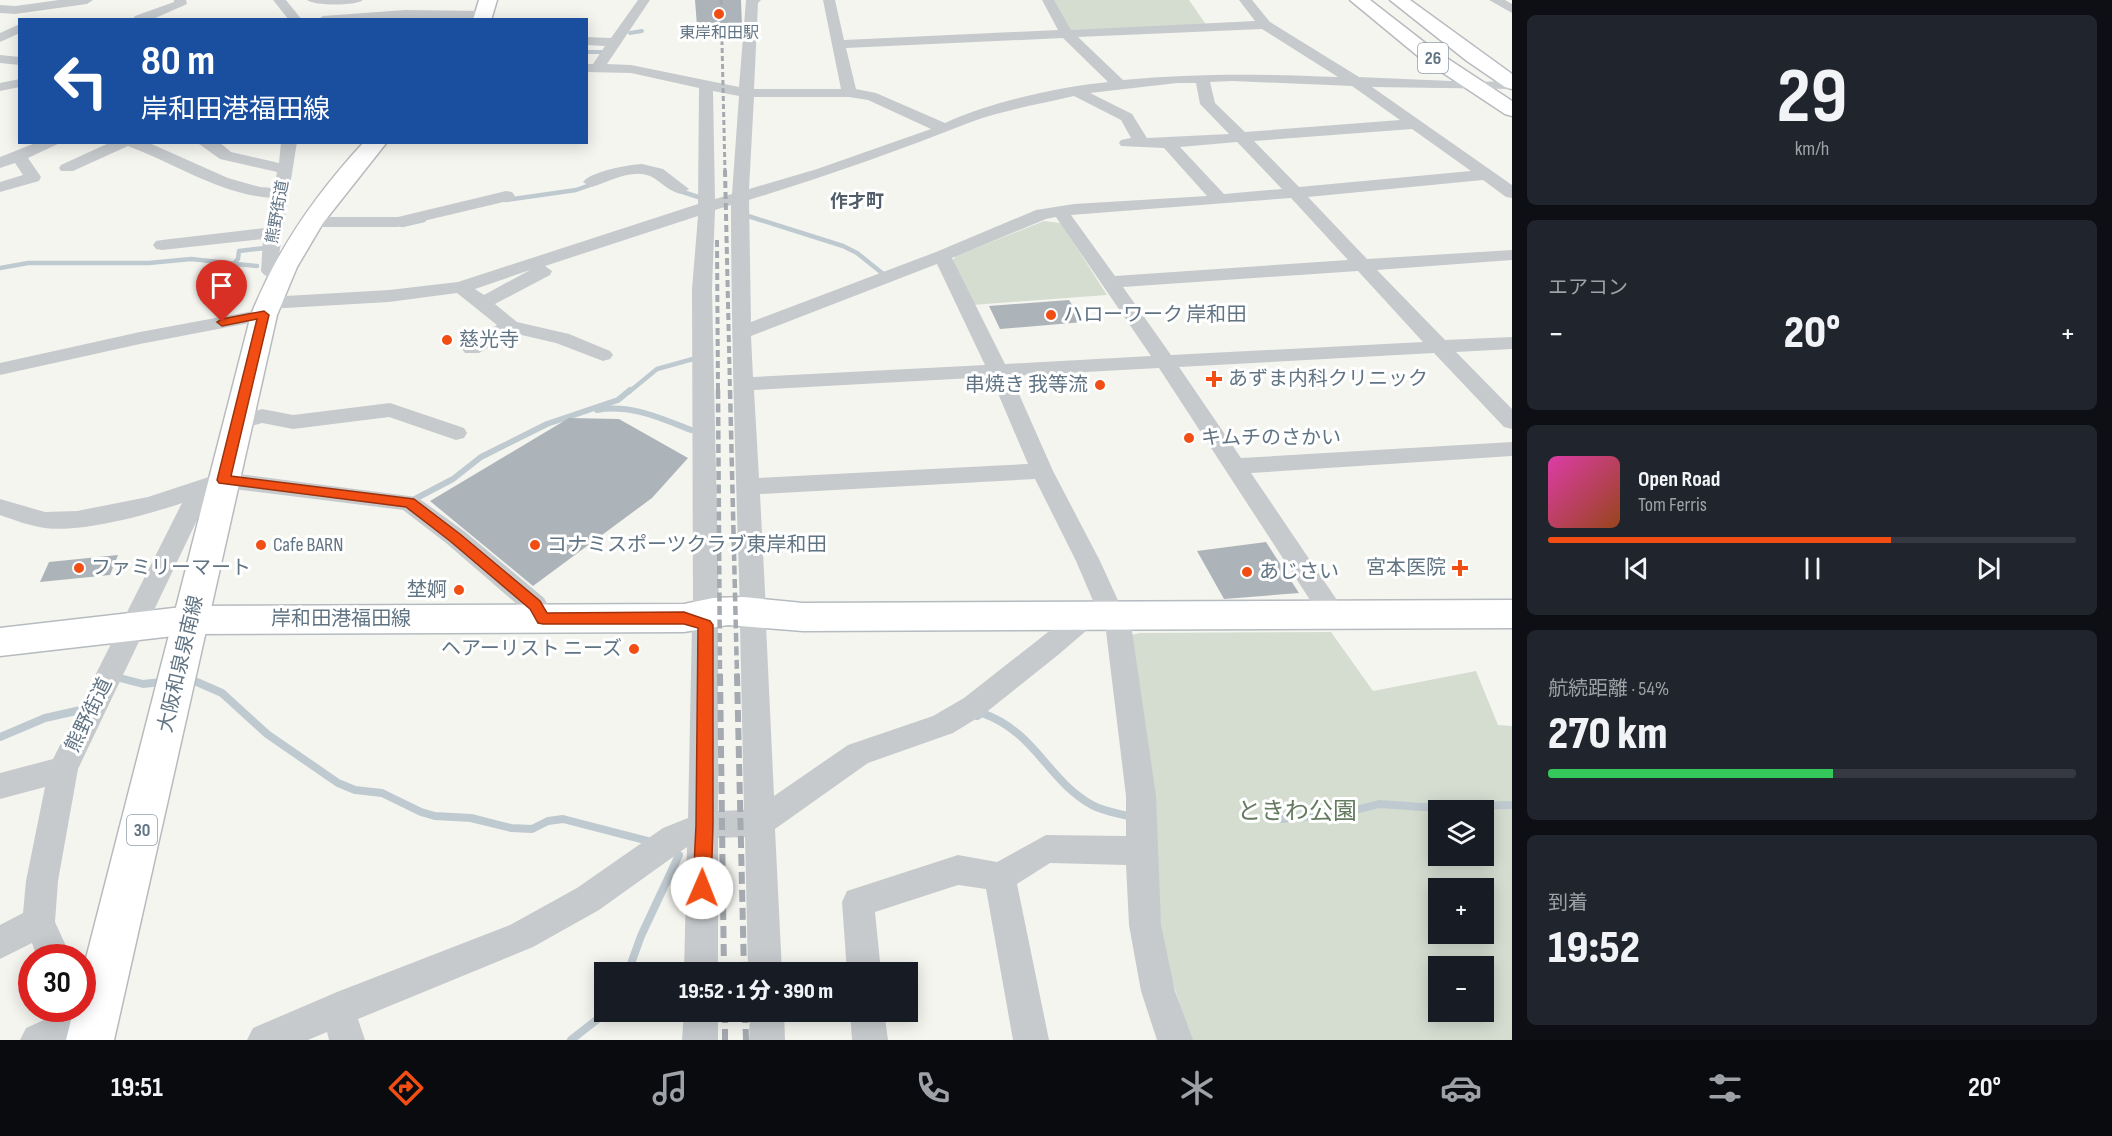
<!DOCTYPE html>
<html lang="ja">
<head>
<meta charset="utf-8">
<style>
	body { margin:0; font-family:"Sofia Sans Condensed","Noto Sans JP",sans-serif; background:#20242c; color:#f1f3f6; height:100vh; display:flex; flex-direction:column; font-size:22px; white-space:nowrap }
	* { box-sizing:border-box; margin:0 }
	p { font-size:20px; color:#9ea1a6 }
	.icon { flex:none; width:33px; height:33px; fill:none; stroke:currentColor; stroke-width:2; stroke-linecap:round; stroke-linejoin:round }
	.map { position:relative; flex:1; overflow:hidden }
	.sheet { display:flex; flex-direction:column; gap:15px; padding:15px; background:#0d0f14; width:600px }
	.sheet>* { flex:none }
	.guide { position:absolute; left:18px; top:18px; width:570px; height:126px; border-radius:0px; box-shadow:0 3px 15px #0003; background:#1a4fa0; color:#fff; overflow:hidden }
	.tools { position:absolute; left:1428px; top:800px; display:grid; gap:12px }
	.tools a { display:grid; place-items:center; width:66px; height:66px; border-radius:0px; background:#171b24; box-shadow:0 3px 15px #0003; font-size:30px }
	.speed { position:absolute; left:18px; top:944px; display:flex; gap:12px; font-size:30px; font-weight:700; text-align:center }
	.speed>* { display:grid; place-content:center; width:78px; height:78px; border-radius:50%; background:#171b24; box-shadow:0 3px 15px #0003; line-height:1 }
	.speed .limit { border:9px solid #d22; background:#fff; color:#111 }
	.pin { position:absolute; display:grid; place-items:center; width:51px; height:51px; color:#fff; margin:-62px -26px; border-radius:50% 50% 50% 0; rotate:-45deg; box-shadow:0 0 6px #0007 }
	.pin .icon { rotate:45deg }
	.me { position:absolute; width:66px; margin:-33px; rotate:1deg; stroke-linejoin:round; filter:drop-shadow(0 0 4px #0008) }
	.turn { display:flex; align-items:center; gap:21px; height:126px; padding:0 24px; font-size:27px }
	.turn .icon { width:78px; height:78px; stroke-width:2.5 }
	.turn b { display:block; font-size:42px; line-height:51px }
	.big { font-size:45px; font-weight:800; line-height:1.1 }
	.sheet .widget { flex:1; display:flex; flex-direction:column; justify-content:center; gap:9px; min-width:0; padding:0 21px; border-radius:9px; background:#20242c }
	.sheet .dial { align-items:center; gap:0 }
	.dial b { font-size:78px; line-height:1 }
	.song { display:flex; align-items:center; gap:18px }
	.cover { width:72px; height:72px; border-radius:9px; background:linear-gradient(135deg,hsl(320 70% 55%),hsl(20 70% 35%)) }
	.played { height:6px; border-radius:3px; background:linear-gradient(90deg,#f24d13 65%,#363941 65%) }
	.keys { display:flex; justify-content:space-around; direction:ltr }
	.heat { display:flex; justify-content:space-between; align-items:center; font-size:33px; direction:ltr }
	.charge { height:9px; border-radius:4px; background:linear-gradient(90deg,#34c759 54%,#363941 0) }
	.trip { position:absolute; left:594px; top:962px; width:324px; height:60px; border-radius:0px; background:#171b24; box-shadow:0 3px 15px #0003; font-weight:800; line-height:60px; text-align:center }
	.dock { display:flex; height:96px; justify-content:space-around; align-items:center; background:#090b0e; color:#9ea1a6 }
	.dock .icon { width:42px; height:42px }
	.dock .on { color:#f24d13 }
	.dock b { font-size:27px; color:#f1f3f6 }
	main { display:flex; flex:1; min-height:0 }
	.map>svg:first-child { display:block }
	.green { fill:#d5ddd1; fill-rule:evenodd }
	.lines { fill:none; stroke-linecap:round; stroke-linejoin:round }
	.stream-far3 { stroke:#bfcad0; stroke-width:4 }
	.stream-far2 { stroke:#bfcad0; stroke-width:4.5 }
	.stream-far1 { stroke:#bfcad0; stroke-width:6 }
	.stream { stroke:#bfcad0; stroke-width:8 }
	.building { fill:#acb4b9 }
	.secondary-casing { stroke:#b6bbc0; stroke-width:3 }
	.primary-casing { stroke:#b7bbbe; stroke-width:3 }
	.highway-casing { stroke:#b8bbbe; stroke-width:3 }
	.street { fill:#c7cacd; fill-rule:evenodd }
	.secondary { fill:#fff; fill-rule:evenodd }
	.primary { fill:#fff; fill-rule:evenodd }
	.highway { fill:#fff; fill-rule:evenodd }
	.rail-far3 { stroke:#a4aab0; stroke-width:3; stroke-dasharray:5 3; stroke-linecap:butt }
	.rail-far2 { stroke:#a4aab0; stroke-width:4; stroke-dasharray:7 4; stroke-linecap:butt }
	.rail-far1 { stroke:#a4aab0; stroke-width:4.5; stroke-dasharray:9 4.5; stroke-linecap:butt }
	.rail { stroke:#a4aab0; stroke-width:6; stroke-dasharray:12 6; stroke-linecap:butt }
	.route { fill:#f24d13; stroke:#9d320c; stroke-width:1.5 }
	.poi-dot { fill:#f24d13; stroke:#fff; stroke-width:2 }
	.labels { text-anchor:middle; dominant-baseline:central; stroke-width:6; stroke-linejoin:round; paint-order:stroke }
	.far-poi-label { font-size:16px; fill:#617484; stroke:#fff }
	.far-street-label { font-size:16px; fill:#617484; stroke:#fff }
	.shield { fill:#fff; stroke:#909ea9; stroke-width:1.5 }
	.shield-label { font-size:18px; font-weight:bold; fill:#617484 }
	.far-neighbourhood-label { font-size:18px; font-weight:bold; fill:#505d68; stroke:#fff }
	.poi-label { font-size:20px; fill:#617484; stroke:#fff; text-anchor:start }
	.street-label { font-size:20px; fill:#617484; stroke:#fff }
	.near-park-label { font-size:24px; fill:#657b60; stroke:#fff }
</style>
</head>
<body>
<main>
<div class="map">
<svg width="1512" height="1040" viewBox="0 0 1512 1040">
	<rect width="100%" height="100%" fill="#f5f5f0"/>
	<g class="green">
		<polygon points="1052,0 1189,0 1207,26 1068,32"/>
		<polygon points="1044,221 1061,223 1107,295 972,305 951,262 956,256"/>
		<path d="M1331,632L1373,691L1476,671L1498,725L1512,726V1040H1191L1164,954L1131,635L1140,633ZM1438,810H1484V855H1438ZM1438,888H1484V933H1438ZM1438,966H1484V1011H1438Z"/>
	</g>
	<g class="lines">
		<g class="stream-far3">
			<polyline points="630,33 642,31"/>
			<polyline points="586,52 605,52"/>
		</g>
		<g class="stream-far2">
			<polyline points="677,190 698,197"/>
			<polyline points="506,200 576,190 596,183"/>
			<polyline points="748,216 843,246 857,253 882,273"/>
			<polyline points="402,225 424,220"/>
			<polyline points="234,263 238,259 239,251 265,248"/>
			<polyline points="0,268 28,263 149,263 191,259 257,266"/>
			<polyline points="629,392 657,369 693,359"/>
		</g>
		<g class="stream-far1">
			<path d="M597,410C631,404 660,418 691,430"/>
			<polyline points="413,500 453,479 481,457 547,424 618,400 630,390"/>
		</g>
		<g class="stream">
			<polyline points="116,677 143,684 161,682"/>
			<polyline points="190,679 222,693 267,734 338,783 355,790 382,793 421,812 435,816 471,818 511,828 532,829 548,821 563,819 652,842"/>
			<path d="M977,716L982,713C1037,733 1046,779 1092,805C1103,811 1116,813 1128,816"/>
			<polyline points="0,737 45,718 85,709"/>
			<polyline points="1282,819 1340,814 1379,804 1422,807 1512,805"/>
			<polyline points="628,972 641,936 679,855"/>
			<polyline points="571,1040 608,1011"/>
		</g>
	</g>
	<g class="building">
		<polygon points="695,0 741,0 742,26 697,26"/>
		<polygon points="1069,300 1083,322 1000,329 989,306"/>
		<polygon points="569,418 619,419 688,458 652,498 533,586 430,501"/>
		<polygon points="1266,542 1299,593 1224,599 1197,551"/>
		<polygon points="118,555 110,575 40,582 49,562"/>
	</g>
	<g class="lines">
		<defs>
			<polygon id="secondary" points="743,597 803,603 1512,600 1512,628 803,631 728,625 684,632 191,634 0,656 0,628 191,606 684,604 713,598"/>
			<g id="primary">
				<polygon points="479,0 497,0 491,20 473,20"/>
				<path d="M364,142H387L323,223L297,267L277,315L114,1040H66L74,1008H82V974L251,315C277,249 316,194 364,142Z"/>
			</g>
			<g id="highway">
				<polygon points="1350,0 1370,0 1433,49 1512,101 1512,116 1505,114 1419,57"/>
				<polygon points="1390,0 1410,0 1512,74 1512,89 1505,87 1467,61"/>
			</g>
		</defs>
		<use href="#secondary" class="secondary-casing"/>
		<use href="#primary" class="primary-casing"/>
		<use href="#highway" class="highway-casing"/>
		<g class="street">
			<polygon points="59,0 93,0 87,4 15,14 0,13 0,5 15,6"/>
			<polygon points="174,0 186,0 187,4 151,20 133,19 135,16 174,2"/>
			<polygon points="273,0 286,0 302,20 289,20"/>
			<path d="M307,0H363C356,6 314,6 307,0Z"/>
			<path d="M638,0H650L607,64L631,65L739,87L746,0H761L758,3L754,89H841L823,0H835L844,40L1058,30L1042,0H1054L1071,30L1255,21L1239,0H1252L1270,22L1359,77L1474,82L1512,81V89L1372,87L1512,185V198L1506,197L1483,180L1308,197L1367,259L1512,250V260L1377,270L1445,340L1512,337V349L1456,352L1512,409V429L1504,427L1434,353L1179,367L1241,458L1512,442V456L1251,473L1343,609L1347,616L1343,623L1334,626L1325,623L1159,368L1011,376L1053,471L1100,561L1132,631L1156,796L1161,925L1175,991L1193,1040H1157L1141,991L1129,925L1126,865L1050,863L1017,884L1049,1040H1013L986,889L958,885L875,912L881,972H847L842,902L847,891L958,855L997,862L1046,835L1126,836V796L1106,631L1076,561L1035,479L760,494L766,611L762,618L766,625L774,796L848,745L933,716L964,698L1076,610L1085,607L1094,610L1098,617L1094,624L1058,655L984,714L953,733L868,763L775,829L782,972H748L745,837L718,838V972H684L687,847L599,910L533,947L358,1019L365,1040H329L327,1032L308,1040H247L253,1028L337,992L510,925L577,888L663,828L688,818L692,625L696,618L693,612L692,289L698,216L545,266L552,271L550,275L495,304L517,322L569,334L610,351L613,355L610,359L603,361L556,343L513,333L479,353H465L462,349L465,345L497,325L457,293L389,302L268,309L261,307L258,303L261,299L268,297L389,290L458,282L698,204L699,88L631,73L586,72V64H593L605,46L586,45V37L611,38ZM1262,29L1338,77C1263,74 1197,73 1123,80L1078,37ZM1063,38L1108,82C1059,87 989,102 945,123L876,93L856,89L846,48ZM1232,81L1352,86L1400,120L1245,132L1215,103L1210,82ZM1177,83H1196L1200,104L1229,134L1147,138L1132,114L1090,93ZM713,91L739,96L732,194L715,199ZM1074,96L1121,120L1131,138L1121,140L1119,143L1121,146L1164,148L1207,196L1074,204L1036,210L936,252L751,322L749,200C824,177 898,151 971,122C1004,110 1040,104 1074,96ZM754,97H849L868,100L931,129L817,169L749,189ZM1412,129L1471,171L1299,187L1254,141ZM1237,142L1241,146L1282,189L1224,194L1180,147ZM1291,198L1348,260L1115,276L1071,215ZM731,205C731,341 736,476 740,611L744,618L740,625L744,810L718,811V625L715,619L719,612L712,289L715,210ZM1056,217L1151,356L1005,364L952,258L1046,219ZM937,264L985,365L753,377L751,336ZM530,270L484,295L475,289ZM1358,271L1423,342L1171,355L1123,287ZM991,377L1028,464L759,478L754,390Z"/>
			<polygon points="1489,0 1505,0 1512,4 1512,13"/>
			<polygon points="405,10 484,11 491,15 484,19 317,20 323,16"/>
			<polygon points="20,24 20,33 0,42 0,33"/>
			<polygon points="0,55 20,57 20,65 0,63"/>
			<polygon points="20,79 20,87 0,91 0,83"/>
			<polygon points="38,142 62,142 28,158 41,177 39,181 0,192 0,182 23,175 15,163 0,168 0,157"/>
			<path d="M111,142H147L228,178L260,187L274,188L277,172L220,159L199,144L219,142L231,152L279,163L281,142H297L279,255V268L288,271L290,275L288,279C279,281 266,279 261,271L263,239L162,250L156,249L153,245L156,241L162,240L265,228L271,198C220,194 176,164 128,146L73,171H61L59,168L61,165Z"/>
			<path d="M642,164L663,169L689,189L681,194C669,191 662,183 652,177C633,167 609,182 591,187L583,182C592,171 627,165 642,164Z"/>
			<polygon points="506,191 512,192 515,196 512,200 398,227 310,227 304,226 301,222 304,218 310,217 398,217"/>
			<polygon points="264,309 271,311 274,315 271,319 140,344 0,375 0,363 140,332"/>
			<polygon points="390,403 464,428 467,433 464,438 456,440 389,417 293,429 262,423 237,430 229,428 226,423 229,418 262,409 293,415"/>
			<path d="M224,472L417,497L464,531L544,598L556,619L552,626L543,629L534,626L526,612L446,543L403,510L225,488L210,493L78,769L58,881L55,922L71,957H37L32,943L0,959V925L23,913L26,881L45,787L0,799V773L53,759L182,503C147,515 81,533 45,528C30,526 14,520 0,515V499L45,512L77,511L148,497Z"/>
			<polygon points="96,998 108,1003 113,1015 108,1027 79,1040 20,1040 26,1028 71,1008 82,1008 82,1003"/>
			<polygon points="684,1011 718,1011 718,1040 682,1040"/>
			<polygon points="750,1011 784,1011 785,1040 749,1040"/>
			<polygon points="850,1011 884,1011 888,1040 852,1040"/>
		</g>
		<use href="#secondary" class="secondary"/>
		<use href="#primary" class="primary"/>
		<use href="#highway" class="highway"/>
		<polyline class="rail-far3" points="721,0 725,172"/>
		<g class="rail-far2">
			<polyline points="725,170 730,392"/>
			<polyline points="717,240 718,392"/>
		</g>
		<g class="rail-far1">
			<polyline points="718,390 720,675"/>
			<polyline points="730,390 737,675"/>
		</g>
		<g class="rail">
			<polyline points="720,674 724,972"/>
			<polyline points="737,674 744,972"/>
			<polyline points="725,1011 725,1040"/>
			<polyline points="745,1011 746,1040"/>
		</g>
	</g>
	<polygon class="route" points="264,311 269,315 231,476 414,499 460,534 540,601 547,613 684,612 710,621 713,625 713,825 711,888 708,894 702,897 695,894 693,888 696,825 698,628 684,624 543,624 538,623 530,609 450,541 406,507 219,483 217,480 257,319 222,326 217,322 222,319"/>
	<g class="poi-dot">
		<circle cx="719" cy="14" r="6"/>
		<circle cx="1051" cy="315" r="6"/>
		<circle cx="447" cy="340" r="6"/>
		<path d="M1211 370h6v6h6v6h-6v6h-6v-6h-6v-6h6z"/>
		<circle cx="1100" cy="385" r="6"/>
		<circle cx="1189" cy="438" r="6"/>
		<circle cx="261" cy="545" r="6"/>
		<circle cx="535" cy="545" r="6"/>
		<circle cx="79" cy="568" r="6"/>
		<path d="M1457 559h6v6h6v6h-6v6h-6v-6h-6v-6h6z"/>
		<circle cx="1247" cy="572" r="6"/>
		<circle cx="459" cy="590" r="6"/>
		<circle cx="634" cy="649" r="6"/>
	</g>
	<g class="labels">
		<g class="far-poi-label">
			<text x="719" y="33">東岸和田駅</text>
		</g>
		<g class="far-street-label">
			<text transform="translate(278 212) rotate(-80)">熊野街道</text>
		</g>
		<g class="shield">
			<rect x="1418" y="43" width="30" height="30" rx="4.5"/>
			<rect x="127" y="815" width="30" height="30" rx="4.5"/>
		</g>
		<g class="shield-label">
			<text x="1433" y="58">26</text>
			<text x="142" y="830">30</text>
		</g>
		<g class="far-neighbourhood-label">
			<text x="857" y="201">作才町</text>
		</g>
		<g class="poi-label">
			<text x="1063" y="315">ハローワーク 岸和田</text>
			<text x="459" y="340">慈光寺</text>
			<text x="1228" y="379">あずま内科クリニック</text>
			<text x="1088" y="385" text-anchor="end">串焼き 我等流</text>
			<text x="1201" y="438">キムチのさかい</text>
			<text x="273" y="545">Cafe BARN</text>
			<text x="547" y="545">コナミスポーツクラブ東岸和田</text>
			<text x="91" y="568">ファミリーマート</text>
			<text x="1446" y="568" text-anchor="end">宮本医院</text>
			<text x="1259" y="572">あじさい</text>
			<text x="447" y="590" text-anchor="end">埜婀</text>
			<text x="622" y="649" text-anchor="end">ヘアーリスト ニーズ</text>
		</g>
		<g class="street-label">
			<text x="341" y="619">岸和田港福田線</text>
			<text transform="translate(181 664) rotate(-77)">大阪和泉泉南線</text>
			<text transform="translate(89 715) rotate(-64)">熊野街道</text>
		</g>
		<g class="near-park-label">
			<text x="1297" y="811">ときわ公園</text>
		</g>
	</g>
</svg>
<div class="tools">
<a><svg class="icon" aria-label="layers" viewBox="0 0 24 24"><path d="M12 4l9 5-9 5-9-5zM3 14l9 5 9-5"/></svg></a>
<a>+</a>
<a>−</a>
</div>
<div class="speed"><div class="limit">30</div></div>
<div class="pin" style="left:222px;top:322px;background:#d93025"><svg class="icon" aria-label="arrive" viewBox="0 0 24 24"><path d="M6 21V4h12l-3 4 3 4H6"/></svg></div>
<svg class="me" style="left:702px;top:888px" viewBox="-20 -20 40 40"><circle r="19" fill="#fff"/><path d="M0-13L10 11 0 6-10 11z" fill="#f24d13"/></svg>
<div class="trip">19:52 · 1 分 · 390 m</div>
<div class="guide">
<div class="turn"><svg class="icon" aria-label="left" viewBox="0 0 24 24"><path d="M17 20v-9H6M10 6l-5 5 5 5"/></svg><div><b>80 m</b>岸和田港福田線</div></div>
</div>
</div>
<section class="sheet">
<div class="widget dial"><b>29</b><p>km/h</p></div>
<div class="widget"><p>エアコン</p>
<div class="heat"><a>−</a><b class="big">20°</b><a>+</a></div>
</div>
<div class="widget">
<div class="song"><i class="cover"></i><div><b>Open Road</b><p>Tom Ferris</p></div></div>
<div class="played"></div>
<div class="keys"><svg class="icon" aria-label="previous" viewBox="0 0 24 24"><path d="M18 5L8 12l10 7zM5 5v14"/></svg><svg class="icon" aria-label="pause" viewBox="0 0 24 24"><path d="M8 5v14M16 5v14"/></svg><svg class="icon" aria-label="next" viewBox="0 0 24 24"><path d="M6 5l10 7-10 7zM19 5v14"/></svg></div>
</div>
<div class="widget"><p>航続距離 · 54%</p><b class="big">270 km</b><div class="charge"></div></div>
<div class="widget"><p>到着</p><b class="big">19:52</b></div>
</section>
</main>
<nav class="dock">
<b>19:51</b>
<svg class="icon on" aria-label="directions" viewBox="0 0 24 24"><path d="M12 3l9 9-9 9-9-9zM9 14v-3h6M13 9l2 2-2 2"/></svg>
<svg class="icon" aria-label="music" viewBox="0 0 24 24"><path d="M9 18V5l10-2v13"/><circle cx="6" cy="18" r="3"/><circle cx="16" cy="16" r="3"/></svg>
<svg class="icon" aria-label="phone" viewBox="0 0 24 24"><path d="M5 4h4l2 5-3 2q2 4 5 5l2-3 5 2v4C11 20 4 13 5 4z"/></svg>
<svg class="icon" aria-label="climate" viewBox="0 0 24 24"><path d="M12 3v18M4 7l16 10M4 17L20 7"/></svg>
<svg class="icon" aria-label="car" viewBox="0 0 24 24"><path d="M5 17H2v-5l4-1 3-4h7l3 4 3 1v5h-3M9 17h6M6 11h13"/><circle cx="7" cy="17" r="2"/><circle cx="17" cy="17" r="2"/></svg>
<svg class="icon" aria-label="filters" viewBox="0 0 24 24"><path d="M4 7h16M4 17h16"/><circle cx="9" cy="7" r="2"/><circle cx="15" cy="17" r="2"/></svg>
<b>20°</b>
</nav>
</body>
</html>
